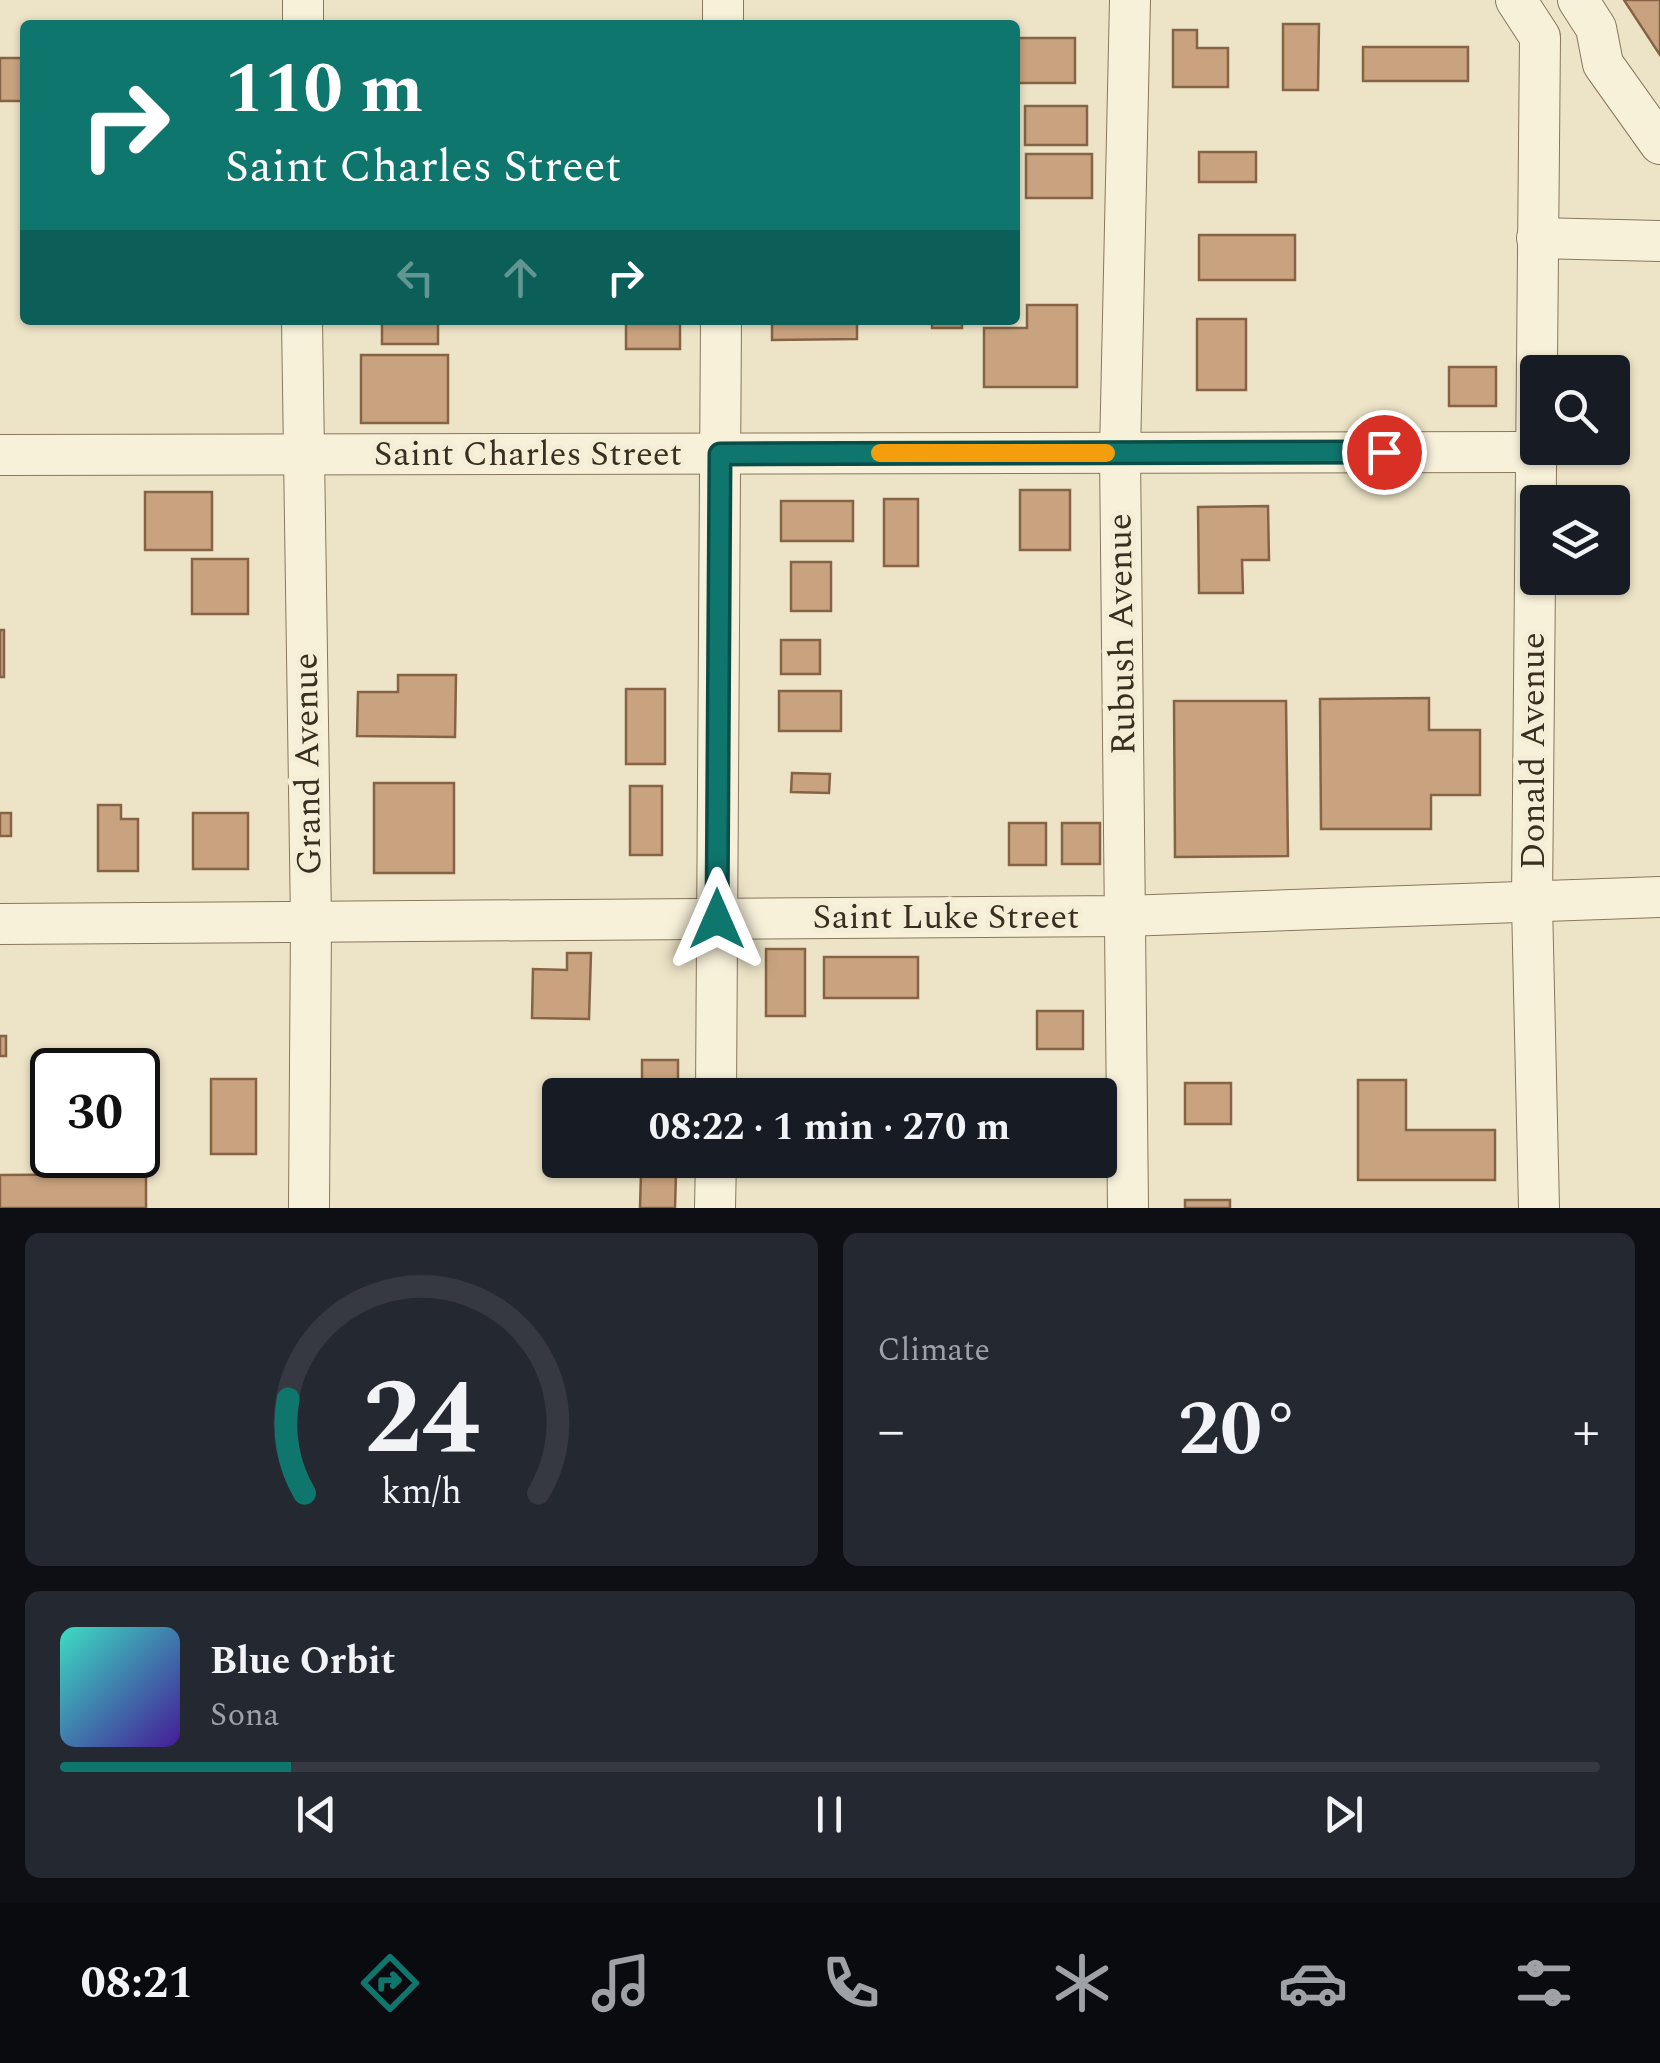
<!DOCTYPE html>
<html lang="en">
<head>
<meta charset="utf-8">
<style>
	body { margin:0; font-family:Spectral,serif; background:#242831; color:#f1f3f6; height:100vh; display:flex; flex-direction:column; font-size:38px; white-space:nowrap }
	* { box-sizing:border-box; margin:0 }
	p { font-size:32px; color:#9ea1a6 }
	.icon { flex:none; width:55px; height:55px; fill:none; stroke:currentColor; stroke-width:2; stroke-linecap:round; stroke-linejoin:round }
	.map { position:relative; height:1208px; overflow:hidden }
	.panel { display:flex; flex-direction:column; gap:25px; padding:25px; background:#0d0f14; flex:1 }
	.panel>* { flex:none }
	.top-card { position:absolute; left:20px; top:20px; width:1000px; height:305px; border-radius:10px; box-shadow:0 2px 8px #0004; background:#0f766e; color:#fff; overflow:hidden }
	.fabs { position:absolute; left:1520px; top:355px; display:grid; gap:20px }
	.fabs a { display:grid; place-items:center; width:110px; height:110px; border-radius:10px; background:#171b24; box-shadow:0 2px 8px #0004; font-size:50px }
	.speed { position:absolute; left:30px; top:1048px; display:flex; gap:20px; font-size:50px; font-weight:700; text-align:center }
	.speed>* { display:grid; place-content:center; width:130px; height:130px; border-radius:50%; background:#171b24; box-shadow:0 2px 8px #0004; line-height:1 }
	.speed .limit { border:5px solid #111; border-radius:15px; background:#fff; color:#111 }
	.pin { position:absolute; display:grid; place-items:center; width:85px; height:85px; color:#fff; margin:-42px; border:5px solid #fff; border-radius:50%; box-shadow:0 2px 10px #0007 }
	.me { position:absolute; width:110px; margin:-55px; rotate:0deg; stroke-linejoin:round; filter:drop-shadow(0 0 8px #0008) }
	.turn { display:flex; align-items:center; gap:35px; height:210px; padding:0 40px; font-size:45px }
	.turn .icon { width:130px; height:130px; stroke-width:2.5 }
	.turn b { display:block; font-size:70px; line-height:85px }
	.lanes { display:flex; align-items:center; height:95px; padding:0 40px; background:#0003; justify-content:center; gap:50px; direction:ltr }
	.lanes .off { opacity:.35 }
	.big { font-size:75px; font-weight:700; line-height:1.1 }
	.panel .card { flex:1; display:flex; flex-direction:column; justify-content:center; gap:15px; min-width:0; padding:0 35px; border-radius:15px; background:#242831 }
	.panel .dial { align-items:center; gap:0 }
	.dial svg { height:260px; overflow:visible; fill:none; stroke:#363941; stroke-width:7; stroke-linecap:round; text-anchor:middle }
	.dial text { fill:#f1f3f6; stroke:none }
	.song { display:flex; align-items:center; gap:30px }
	.cover { width:120px; height:120px; border-radius:15px; background:linear-gradient(135deg,hsl(170 70% 55%),hsl(260 70% 35%)) }
	.played { height:10px; border-radius:5px; background:linear-gradient(90deg,#0f766e 15%,#363941 15%) }
	.keys { display:flex; justify-content:space-around; direction:ltr }
	.heat { display:flex; justify-content:space-between; align-items:center; font-size:55px; direction:ltr }
	.panel .tiles { flex:1; display:grid; gap:25px; grid-template-columns:1fr 1fr }
	.card:last-child { grid-column:span 2 }
	.trip { position:absolute; left:542px; top:1078px; width:575px; height:100px; border-radius:10px; background:#171b24; box-shadow:0 2px 8px #0004; font-weight:700; line-height:100px; text-align:center }
	.tabs { display:flex; height:160px; justify-content:space-around; align-items:center; background:#090b0e; color:#9ea1a6 }
	.tabs .icon { width:70px; height:70px }
	.tabs .selected { color:#0f766e }
	.tabs b { font-size:45px; color:#f1f3f6 }
	.map>svg:first-child { display:block }
	.building { fill:#c9a37f; stroke:#866344; stroke-width:2.5 }
	.lines { fill:none; stroke-linecap:round; stroke-linejoin:round }
	.minor-casing { stroke:#88775d; stroke-width:42 }
	.minor { stroke:#f8f1da; stroke-width:40 }
	.route-casing { stroke:#0a4d48; stroke-width:25 }
	.route { stroke:#0f766e; stroke-width:18 }
	.slow { stroke:#f59e0b; stroke-width:18 }
	.labels { text-anchor:middle; dominant-baseline:central; stroke-width:10; stroke-linejoin:round; paint-order:stroke }
	.street-label { font-size:35px; fill:#392e20; stroke:#f4eed7 }
</style>
</head>
<body>
<div class="map">
<svg width="1660" height="1208" viewBox="0 0 1660 1208">
	<rect width="100%" height="100%" fill="#ede4c7"/>
	<g class="building">
		<polygon points="1624,0 1660,0 1660,55"/>
		<polygon points="1283,24 1319,24 1318,90 1283,90"/>
		<polygon points="1173,30 1197,30 1197,48 1228,48 1228,87 1173,87"/>
		<rect x="1015" y="38" width="60" height="45"/>
		<rect x="1363" y="47" width="105" height="34"/>
		<rect x="0" y="58" width="25" height="43"/>
		<rect x="1025" y="106" width="62" height="39"/>
		<rect x="1199" y="152" width="57" height="30"/>
		<rect x="1026" y="154" width="66" height="44"/>
		<rect x="1199" y="235" width="96" height="45"/>
		<polygon points="1027,305 1077,305 1077,387 984,387 984,328 1027,328"/>
		<rect x="1197" y="319" width="49" height="71"/>
		<rect x="382" y="320" width="56" height="24"/>
		<rect x="626" y="320" width="54" height="29"/>
		<polygon points="772,320 857,320 857,339 772,340"/>
		<rect x="932" y="320" width="30" height="8"/>
		<rect x="361" y="355" width="87" height="68"/>
		<rect x="1449" y="367" width="47" height="39"/>
		<rect x="1020" y="490" width="50" height="60"/>
		<rect x="145" y="492" width="67" height="58"/>
		<rect x="884" y="499" width="34" height="67"/>
		<rect x="781" y="501" width="72" height="40"/>
		<polygon points="1268,506 1269,560 1242,560 1243,593 1199,593 1198,507"/>
		<rect x="192" y="559" width="56" height="55"/>
		<rect x="791" y="562" width="40" height="49"/>
		<rect x="0" y="630" width="4" height="47"/>
		<rect x="781" y="640" width="39" height="34"/>
		<polygon points="398,675 456,675 455,737 357,736 358,692 398,692"/>
		<rect x="626" y="689" width="39" height="75"/>
		<rect x="779" y="691" width="62" height="40"/>
		<polygon points="1429,698 1429,730 1480,730 1480,795 1431,795 1431,829 1321,829 1320,699"/>
		<polygon points="1174,701 1286,701 1288,856 1175,857"/>
		<polygon points="792,773 830,774 829,793 791,792"/>
		<rect x="374" y="783" width="80" height="90"/>
		<rect x="630" y="786" width="32" height="69"/>
		<polygon points="98,805 121,805 121,819 138,819 138,871 98,871"/>
		<rect x="0" y="813" width="11" height="23"/>
		<rect x="193" y="813" width="55" height="56"/>
		<rect x="1009" y="823" width="37" height="42"/>
		<rect x="1062" y="823" width="38" height="41"/>
		<rect x="766" y="949" width="39" height="67"/>
		<polygon points="567,953 591,953 589,1019 532,1018 533,969 567,970"/>
		<rect x="824" y="957" width="94" height="41"/>
		<rect x="1037" y="1011" width="46" height="38"/>
		<rect x="0" y="1036" width="6" height="20"/>
		<rect x="642" y="1060" width="36" height="35"/>
		<rect x="211" y="1079" width="45" height="75"/>
		<polygon points="1358,1080 1406,1080 1406,1130 1495,1130 1495,1180 1358,1180"/>
		<rect x="1185" y="1083" width="46" height="41"/>
		<polygon points="641,1173 676,1173 675,1208 640,1208"/>
		<polygon points="146,1174 146,1208 0,1208 0,1175"/>
		<rect x="1185" y="1200" width="45" height="8"/>
	</g>
	<g class="lines">
		<defs>
			<g id="minor">
				<polyline points="1516,0 1540,37 1532,903 1539,1208"/>
				<polyline points="1578,0 1596,28 1603,64 1660,144"/>
				<polyline points="303,25 303,0"/>
				<polyline points="723,25 723,0"/>
				<polyline points="1537,238 1660,241"/>
				<polyline points="302,320 311,922 309,1208"/>
				<polyline points="0,455 1535,452"/>
				<polyline points="0,924 1125,916 1660,897"/>
				<polyline points="716,1095 721,320"/>
				<polyline points="715,1208 716,1160"/>
				<polyline points="1128,1208 1120,453 1130,0"/>
			</g>
		</defs>
		<use href="#minor" class="minor-casing"/>
		<use href="#minor" class="minor"/>
	</g>
	<g class="lines">
		<defs>
			<polyline id="route" points="717,919 720,454 1384,452"/>
		</defs>
		<use href="#route" class="route-casing"/>
		<use href="#route" class="route"/>
		<polyline class="slow" points="880,453 1106,453"/>
	</g>
	<g class="labels">
		<g class="street-label">
			<text x="528" y="454">Saint Charles Street</text>
			<text transform="translate(1122 634) rotate(-91)">Rubush Avenue</text>
			<text transform="translate(1533 751) rotate(-90)">Donald Avenue</text>
			<text transform="translate(308 764) rotate(-91)">Grand Avenue</text>
			<text x="946" y="917">Saint Luke Street</text>
		</g>
	</g>
</svg>
<div class="fabs">
<a><svg class="icon" aria-label="search" viewBox="0 0 24 24"><circle cx="10" cy="10" r="6"/><path d="M15 15l6 6"/></svg></a>
<a><svg class="icon" aria-label="layers" viewBox="0 0 24 24"><path d="M12 4l9 5-9 5-9-5zM3 14l9 5 9-5"/></svg></a>
</div>
<div class="speed"><div class="limit">30</div></div>
<div class="pin" style="left:1384px;top:452px;background:#d93025"><svg class="icon" aria-label="arrive" viewBox="0 0 24 24"><path d="M6 21V4h12l-3 4 3 4H6"/></svg></div>
<svg class="me" style="left:717px;top:919px" viewBox="-20 -20 40 40"><path d="M0-17L14 15 0 8-14 15z" fill="#0f766e" stroke="#fff" stroke-width="4"/></svg>
<div class="trip">08:22 · 1 min · 270 m</div>
<div class="top-card">
<div class="turn"><svg class="icon" aria-label="right" viewBox="0 0 24 24"><path d="M7 20v-9h11M14 6l5 5-5 5"/></svg><div><b>110 m</b>Saint Charles Street</div></div>
<div class="lanes"><svg class="icon off" aria-label="left" viewBox="0 0 24 24"><path d="M17 20v-9H6M10 6l-5 5 5 5"/></svg><svg class="icon off" aria-label="ahead" viewBox="0 0 24 24"><path d="M12 20V5M6 11l6-6 6 6"/></svg><svg class="icon" aria-label="right" viewBox="0 0 24 24"><path d="M7 20v-9h11M14 6l5 5-5 5"/></svg></div>
</div>
</div>
<section class="panel">
<div class="tiles">
<div class="card dial"><svg viewBox="0 0 100 80">
<path d="M14 69A42 42 0 1 1 86 69"/>
<path d="M14 69A42 42 0 0 1 9 40" stroke="#0f766e"/>
<text x="50" y="56" font-size="32" font-weight="700">24</text>
<text x="50" y="72" font-size="11">km/h</text>
</svg></div>
<div class="card"><p>Climate</p>
<div class="heat"><a>−</a><b class="big">20°</b><a>+</a></div>
</div>
<div class="card">
<div class="song"><i class="cover"></i><div><b>Blue Orbit</b><p>Sona</p></div></div>
<div class="played"></div>
<div class="keys"><svg class="icon" aria-label="previous" viewBox="0 0 24 24"><path d="M18 5L8 12l10 7zM5 5v14"/></svg><svg class="icon" aria-label="pause" viewBox="0 0 24 24"><path d="M8 5v14M16 5v14"/></svg><svg class="icon" aria-label="next" viewBox="0 0 24 24"><path d="M6 5l10 7-10 7zM19 5v14"/></svg></div>
</div>
</div>
</section>
<nav class="tabs">
<b>08:21</b>
<svg class="icon selected" aria-label="directions" viewBox="0 0 24 24"><path d="M12 3l9 9-9 9-9-9zM9 14v-3h6M13 9l2 2-2 2"/></svg>
<svg class="icon" aria-label="music" viewBox="0 0 24 24"><path d="M9 18V5l10-2v13"/><circle cx="6" cy="18" r="3"/><circle cx="16" cy="16" r="3"/></svg>
<svg class="icon" aria-label="phone" viewBox="0 0 24 24"><path d="M5 4h4l2 5-3 2q2 4 5 5l2-3 5 2v4C11 20 4 13 5 4z"/></svg>
<svg class="icon" aria-label="climate" viewBox="0 0 24 24"><path d="M12 3v18M4 7l16 10M4 17L20 7"/></svg>
<svg class="icon" aria-label="car" viewBox="0 0 24 24"><path d="M5 17H2v-5l4-1 3-4h7l3 4 3 1v5h-3M9 17h6M6 11h13"/><circle cx="7" cy="17" r="2"/><circle cx="17" cy="17" r="2"/></svg>
<svg class="icon" aria-label="filters" viewBox="0 0 24 24"><path d="M4 7h16M4 17h16"/><circle cx="9" cy="7" r="2"/><circle cx="15" cy="17" r="2"/></svg>
</nav>
</body>
</html>
